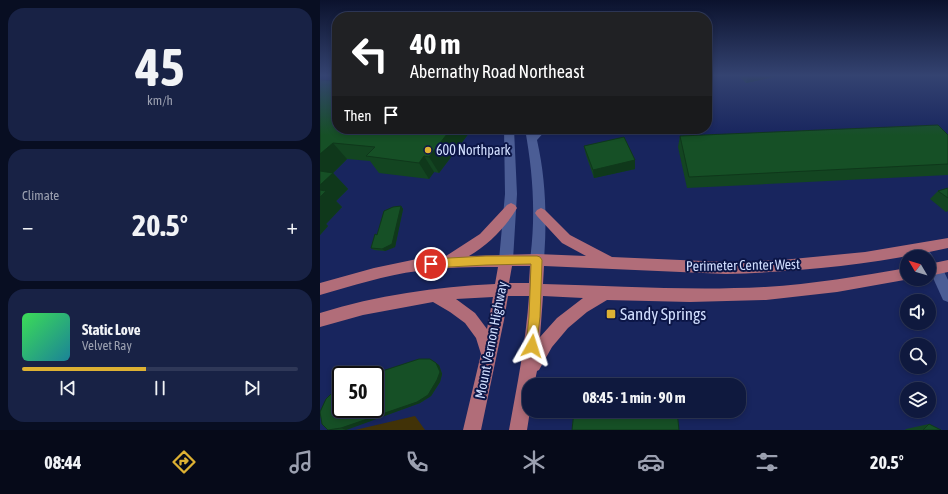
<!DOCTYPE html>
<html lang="en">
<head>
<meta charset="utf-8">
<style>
	body { margin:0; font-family:"Asap Condensed",sans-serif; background:#182245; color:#f1f3f6; height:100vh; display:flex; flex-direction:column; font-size:15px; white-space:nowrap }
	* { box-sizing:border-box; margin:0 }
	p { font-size:13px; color:#9ba0b0 }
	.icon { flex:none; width:22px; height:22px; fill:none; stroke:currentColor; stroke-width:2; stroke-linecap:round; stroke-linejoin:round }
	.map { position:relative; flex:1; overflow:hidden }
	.panel { display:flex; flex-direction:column; gap:8px; padding:8px; background:#080e22; width:320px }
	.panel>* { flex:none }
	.top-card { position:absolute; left:12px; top:12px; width:380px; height:122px; border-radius:16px; box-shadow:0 2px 6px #0003,0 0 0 1px #2f3858; background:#202124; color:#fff; overflow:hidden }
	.needle { width:26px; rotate:308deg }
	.controls { position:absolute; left:580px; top:250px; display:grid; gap:8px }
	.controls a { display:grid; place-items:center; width:36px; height:36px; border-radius:50%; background:#0f193e; box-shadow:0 2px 6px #0003,0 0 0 1px #2f3858; font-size:20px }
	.speed { position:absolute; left:12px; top:366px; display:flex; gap:8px; font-size:20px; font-weight:700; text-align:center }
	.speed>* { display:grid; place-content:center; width:52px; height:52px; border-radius:50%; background:#0f193e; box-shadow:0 2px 6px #0003,0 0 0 1px #2f3858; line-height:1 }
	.speed .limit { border:2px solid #111; border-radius:6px; background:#fff; color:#111 }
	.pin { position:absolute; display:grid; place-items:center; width:34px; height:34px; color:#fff; margin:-17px; border:2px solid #fff; border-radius:50%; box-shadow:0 1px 4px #0007 }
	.me { position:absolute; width:44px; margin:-22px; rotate:6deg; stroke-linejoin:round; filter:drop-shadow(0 0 3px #0008) }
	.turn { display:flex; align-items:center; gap:14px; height:84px; padding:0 12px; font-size:18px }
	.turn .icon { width:52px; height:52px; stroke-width:2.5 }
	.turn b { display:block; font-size:28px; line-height:34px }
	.then { display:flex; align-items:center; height:38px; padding:0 12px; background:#0003; gap:8px; font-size:15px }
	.big { font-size:30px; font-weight:700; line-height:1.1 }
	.panel .tile { flex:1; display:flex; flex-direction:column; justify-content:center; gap:6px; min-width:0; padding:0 14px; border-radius:16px; background:#182245 }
	.panel .dial { align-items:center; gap:0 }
	.dial b { font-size:52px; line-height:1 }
	.song { display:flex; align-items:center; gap:12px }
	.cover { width:48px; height:48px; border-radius:6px; background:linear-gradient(135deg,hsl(130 70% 55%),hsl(190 70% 35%)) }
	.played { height:4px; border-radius:2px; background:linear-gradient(90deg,#ddb133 45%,#2f3858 45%) }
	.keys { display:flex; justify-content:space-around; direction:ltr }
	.heat { display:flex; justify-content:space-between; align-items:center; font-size:22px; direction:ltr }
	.trip { position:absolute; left:202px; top:378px; width:224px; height:40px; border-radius:16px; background:#0f193e; box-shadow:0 2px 6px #0003,0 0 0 1px #2f3858; font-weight:700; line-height:40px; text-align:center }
	.tab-bar { display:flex; height:64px; justify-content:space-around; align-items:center; background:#060a19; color:#9ba0b0 }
	.tab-bar .icon { width:28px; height:28px }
	.tab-bar .selected { color:#ddb133 }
	.tab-bar b { font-size:18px; color:#f1f3f6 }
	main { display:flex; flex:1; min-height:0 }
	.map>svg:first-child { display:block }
	.built { fill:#18255e; fill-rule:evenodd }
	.green { fill:#413207 }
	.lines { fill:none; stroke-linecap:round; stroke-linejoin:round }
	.minor { fill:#4b5d95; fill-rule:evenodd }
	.major { fill:#b16d79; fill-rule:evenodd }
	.wall { fill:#134521 }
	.shaded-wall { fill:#0f381b }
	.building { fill:#165026; stroke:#0f381b }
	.route { fill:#ddb133; stroke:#907321 }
	.poi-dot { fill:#ddb133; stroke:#0c1647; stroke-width:1.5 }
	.labels { text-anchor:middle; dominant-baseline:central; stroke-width:4; stroke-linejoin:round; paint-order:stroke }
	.poi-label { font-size:14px; fill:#d1defe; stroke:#0c1647; text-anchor:start }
	.street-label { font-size:14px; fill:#d1defe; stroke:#0c1647 }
	.near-poi-label { font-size:17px; fill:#d1defe; stroke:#0c1647; text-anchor:start }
</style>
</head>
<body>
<main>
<section class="panel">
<div class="tile dial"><b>45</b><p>km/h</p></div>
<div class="tile"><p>Climate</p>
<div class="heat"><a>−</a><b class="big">20.5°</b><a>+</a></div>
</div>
<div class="tile">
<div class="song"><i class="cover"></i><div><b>Static Love</b><p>Velvet Ray</p></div></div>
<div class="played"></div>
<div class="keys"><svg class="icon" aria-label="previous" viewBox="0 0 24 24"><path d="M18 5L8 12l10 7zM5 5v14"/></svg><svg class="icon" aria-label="pause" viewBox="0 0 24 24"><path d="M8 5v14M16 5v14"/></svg><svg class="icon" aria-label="next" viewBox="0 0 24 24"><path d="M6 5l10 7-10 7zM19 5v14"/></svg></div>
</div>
</section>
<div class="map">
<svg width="628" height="430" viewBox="0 0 628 430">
	<rect width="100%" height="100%" fill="#142152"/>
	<path class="built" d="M0,75H17V129H387V75H628V430H0ZM587,257H609V279H587ZM587,301H609V323H587ZM587,345H609V367H587ZM21,375H55V409H21ZM209,385H419V411H209ZM587,389H609V411H587Z"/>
	<polygon class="green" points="95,416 105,430 35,430"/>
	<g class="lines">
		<g class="minor">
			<polygon points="184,129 194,129 197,194 193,260 191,264 186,266 181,264 179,260 185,194"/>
			<path d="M205,129H215V131L217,129H227L217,140C226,180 227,219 224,260L222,264L217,266L212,264L210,260C216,215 213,173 205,129Z"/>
			<path d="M599,244C605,246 610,251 613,257L611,261L609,262V257H598L593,249L594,245Z"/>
			<polygon points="616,263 621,265 628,280 628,302 623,300 609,269 611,265"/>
		</g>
		<g class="major">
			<path d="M191,203L195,205L197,208C186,227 168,245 149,256L217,254L266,256L242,243L217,216L215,213L217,210L221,208L225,210L250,235L292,257L406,262L462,260L545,252L628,238V248C555,264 481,272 406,274L224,266L223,284C297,286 371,291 445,287C493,284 540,276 587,268V279H590L517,292L446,300L370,302L287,300L267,312L248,328L232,347L219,370L217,371L214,385H209L210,411L207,430H189C197,386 206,341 209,296H188L184,320L161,430H143L161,354L156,338L145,323L130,312L113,302L43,315L0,327V313C57,295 116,287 175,284L178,267C152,267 125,267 98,271C65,275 32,286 0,295V283L54,268L97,259L126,256L160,234L187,205ZM192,266H210L209,283H189ZM223,296L263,298L237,318L220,337ZM173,297L167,329L155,313L136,299Z"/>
			<polygon points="628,260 628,272 609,276 609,264"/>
		</g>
	</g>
	<g class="wall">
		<polygon points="418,75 463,75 426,83"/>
		<polygon points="0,80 17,129 152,129 119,173 114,172 109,179 59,173 50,161 27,159 13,173 28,189 16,201 22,207 6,224 8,226 0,235"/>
		<polygon points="628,135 628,175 367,188 358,147 360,136"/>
		<polygon points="264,146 315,160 315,169 274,178 266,155"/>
		<polygon points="628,188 628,211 626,212 610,199 618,191"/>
		<polygon points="81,206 83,209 75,247 65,251 54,250 51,248 57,235"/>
		<polygon points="119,365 122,374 120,382 111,396 100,403 26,430 8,430"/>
		<polygon points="609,424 621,430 585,430 586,429"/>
	</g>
	<g class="shaded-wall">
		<polygon points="428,75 463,75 426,83"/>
		<polygon points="131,129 152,129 119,173 109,157"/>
		<polygon points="13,143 27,159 13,173 28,189 16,201 22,207 6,224 8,226 0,235 0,154"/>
		<polygon points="104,156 114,172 109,179 99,163"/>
		<polygon points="315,160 315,169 274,178 273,170"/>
		<polygon points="81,206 83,209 75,247 65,251 62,249"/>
		<polygon points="116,363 119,365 122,374 120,382 111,396 100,403 26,430 21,428"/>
	</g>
	<g class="building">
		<polygon points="0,80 17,81 17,129 131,129 109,157 104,156 99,163 46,156 55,147 13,143 0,154"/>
		<polygon points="618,125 628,135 628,164 369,177 360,136"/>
		<polygon points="304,137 315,160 273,170 264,146"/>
		<polygon points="0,171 13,173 0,185"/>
		<polygon points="628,188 628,198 618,191"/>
		<polygon points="0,190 6,191 0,197"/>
		<polygon points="81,206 72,244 62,249 51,248 55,234 57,235 64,211 73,207"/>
		<polygon points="99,359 110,359 116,363 120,372 117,380 108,395 97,402 21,428 8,430 2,424 0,412 6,399 16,389 21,386 21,409 55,409 55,375 50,375"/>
		<polygon points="254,411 357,411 359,430 252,430"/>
		<polygon points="609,424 621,430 603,430"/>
	</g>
	<linearGradient id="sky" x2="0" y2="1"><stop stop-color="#0b122d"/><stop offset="0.56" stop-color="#344371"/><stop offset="1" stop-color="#344371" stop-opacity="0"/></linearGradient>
	<rect width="628" height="135" fill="url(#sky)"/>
	<polygon class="route" points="166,256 217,256 220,257 222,260 220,317 216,350 212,352 207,350 206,346 209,317 211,264 166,265 111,268 108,267 106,264 108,260 111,259"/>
	<g class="poi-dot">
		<circle cx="108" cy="150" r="4"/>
		<rect x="286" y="309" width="10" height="10" rx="2"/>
	</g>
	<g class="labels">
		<g class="poi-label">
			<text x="116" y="150">600 Northpark</text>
		</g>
		<g class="street-label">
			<text transform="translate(423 265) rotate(-1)">Perimeter Center West</text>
			<text transform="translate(171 340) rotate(-79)">Mount Vernon Highway</text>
		</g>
		<g class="near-poi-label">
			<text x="300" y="314">Sandy Springs</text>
		</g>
	</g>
</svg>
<div class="controls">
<a><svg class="needle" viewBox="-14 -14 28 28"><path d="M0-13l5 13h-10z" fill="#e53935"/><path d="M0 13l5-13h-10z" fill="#9ba0b0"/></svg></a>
<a><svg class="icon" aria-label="sound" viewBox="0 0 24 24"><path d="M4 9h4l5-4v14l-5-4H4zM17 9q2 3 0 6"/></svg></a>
<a><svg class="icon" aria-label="search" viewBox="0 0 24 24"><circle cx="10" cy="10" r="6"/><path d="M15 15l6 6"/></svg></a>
<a><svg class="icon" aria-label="layers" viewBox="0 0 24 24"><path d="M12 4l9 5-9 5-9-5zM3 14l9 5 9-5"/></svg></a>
</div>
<div class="speed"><div class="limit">50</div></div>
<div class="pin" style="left:111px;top:264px;background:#d93025"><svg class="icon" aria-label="arrive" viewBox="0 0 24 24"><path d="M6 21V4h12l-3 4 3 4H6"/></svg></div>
<svg class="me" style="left:212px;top:346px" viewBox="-20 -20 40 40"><path d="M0-17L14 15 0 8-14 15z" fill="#ddb133" stroke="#fff" stroke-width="4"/></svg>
<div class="trip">08:45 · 1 min · 90 m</div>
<div class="top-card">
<div class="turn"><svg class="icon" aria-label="left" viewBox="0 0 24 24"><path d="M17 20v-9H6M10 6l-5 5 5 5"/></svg><div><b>40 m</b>Abernathy Road Northeast</div></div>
<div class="then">Then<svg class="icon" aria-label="arrive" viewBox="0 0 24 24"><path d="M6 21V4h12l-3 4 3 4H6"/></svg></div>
</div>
</div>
</main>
<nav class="tab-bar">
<b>08:44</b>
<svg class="icon selected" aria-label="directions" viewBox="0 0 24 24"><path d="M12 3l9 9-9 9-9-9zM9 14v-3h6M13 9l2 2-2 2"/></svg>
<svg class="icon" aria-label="music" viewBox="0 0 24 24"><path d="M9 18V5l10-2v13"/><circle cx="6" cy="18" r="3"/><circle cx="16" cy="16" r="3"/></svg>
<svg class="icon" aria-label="phone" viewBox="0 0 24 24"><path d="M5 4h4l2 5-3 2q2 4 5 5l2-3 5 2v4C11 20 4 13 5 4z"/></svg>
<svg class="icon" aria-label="climate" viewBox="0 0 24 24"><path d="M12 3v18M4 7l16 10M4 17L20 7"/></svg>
<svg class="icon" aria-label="car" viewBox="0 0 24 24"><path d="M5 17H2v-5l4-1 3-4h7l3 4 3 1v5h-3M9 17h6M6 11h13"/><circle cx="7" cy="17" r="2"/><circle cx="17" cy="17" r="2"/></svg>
<svg class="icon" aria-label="filters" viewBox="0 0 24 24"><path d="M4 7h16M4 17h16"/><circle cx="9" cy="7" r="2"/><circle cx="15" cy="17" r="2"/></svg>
<b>20.5°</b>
</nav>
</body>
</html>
